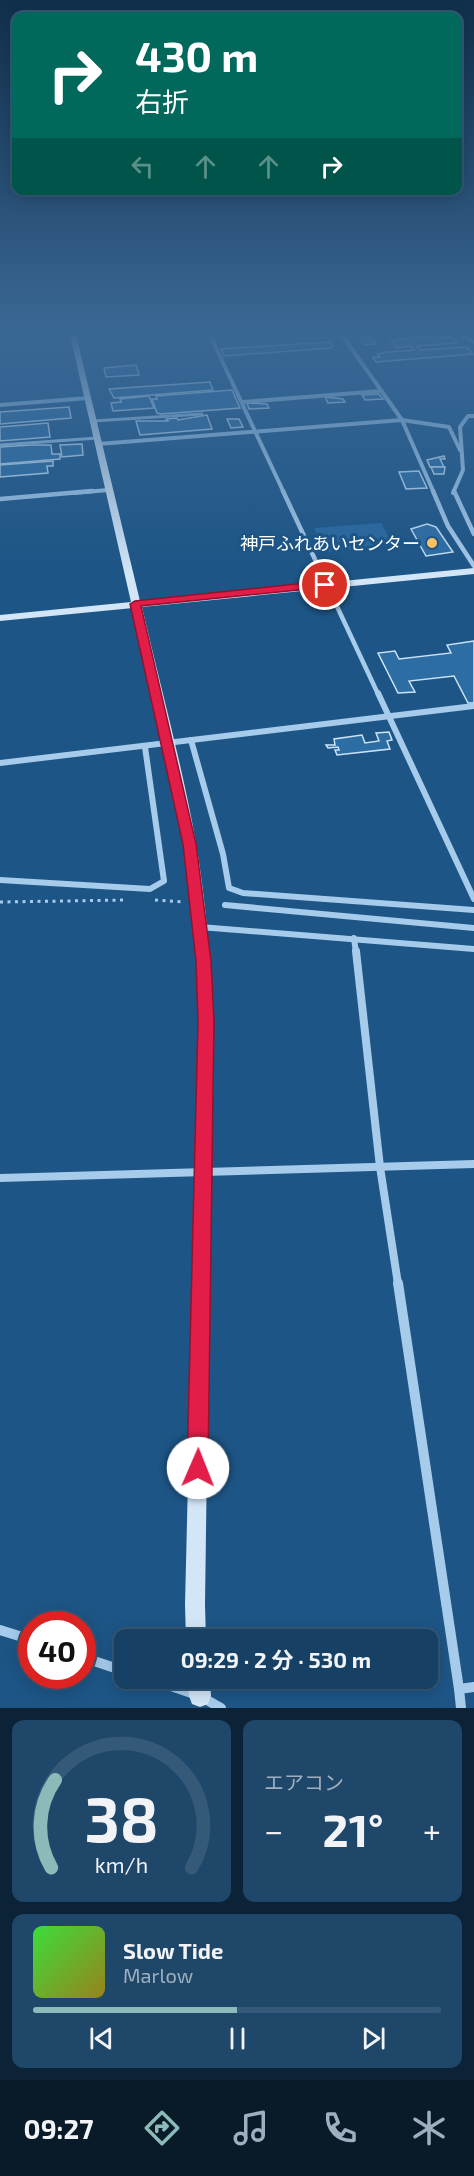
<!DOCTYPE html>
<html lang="ja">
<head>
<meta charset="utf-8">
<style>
	body { margin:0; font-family:"Exo 2","Noto Sans JP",sans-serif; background:#1f476a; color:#f1f3f6; height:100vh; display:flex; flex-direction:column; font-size:22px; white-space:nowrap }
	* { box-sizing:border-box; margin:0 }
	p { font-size:20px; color:#9eafbf }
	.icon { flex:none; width:33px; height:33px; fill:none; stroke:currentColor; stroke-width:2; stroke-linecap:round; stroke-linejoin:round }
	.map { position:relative; height:1708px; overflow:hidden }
	.sheet { display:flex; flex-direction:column; gap:12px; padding:12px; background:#0c2337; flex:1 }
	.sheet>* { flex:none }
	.banner { position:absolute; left:12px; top:12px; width:450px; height:183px; border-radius:12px; box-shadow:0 3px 15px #0003,0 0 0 2px #355978; background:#00695c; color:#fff; overflow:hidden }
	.speed { position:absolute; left:18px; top:1611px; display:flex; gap:12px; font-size:30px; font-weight:700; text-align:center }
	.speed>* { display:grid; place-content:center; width:78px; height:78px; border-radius:50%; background:#164064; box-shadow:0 3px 15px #0003,0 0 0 2px #355978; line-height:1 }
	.speed .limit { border:9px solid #d22; background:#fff; color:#111 }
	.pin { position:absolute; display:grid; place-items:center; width:51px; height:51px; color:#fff; margin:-26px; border:3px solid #fff; border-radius:50%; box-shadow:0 2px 6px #0007 }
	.me { position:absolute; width:66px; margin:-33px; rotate:1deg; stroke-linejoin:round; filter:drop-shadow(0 0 4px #0008) }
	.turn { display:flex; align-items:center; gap:21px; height:126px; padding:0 24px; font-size:27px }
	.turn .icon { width:78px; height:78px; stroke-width:2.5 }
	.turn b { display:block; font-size:42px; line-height:51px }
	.lanes { display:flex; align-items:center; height:57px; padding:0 24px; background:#0003; justify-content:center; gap:30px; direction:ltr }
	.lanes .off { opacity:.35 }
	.big { font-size:45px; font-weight:700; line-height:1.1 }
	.sheet .tile { flex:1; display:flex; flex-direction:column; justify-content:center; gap:9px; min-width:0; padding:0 21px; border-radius:12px; background:#1f476a }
	.sheet .dial { align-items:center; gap:0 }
	.dial svg { height:156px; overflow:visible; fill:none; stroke:#355978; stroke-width:7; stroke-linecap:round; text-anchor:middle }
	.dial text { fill:#f1f3f6; stroke:none }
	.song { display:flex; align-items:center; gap:18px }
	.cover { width:72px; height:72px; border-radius:9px; background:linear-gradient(135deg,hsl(120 70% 55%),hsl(50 70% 35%)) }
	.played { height:6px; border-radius:3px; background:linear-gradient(90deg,#8bbbb9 50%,#355978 50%) }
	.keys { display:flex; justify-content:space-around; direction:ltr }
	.heat { display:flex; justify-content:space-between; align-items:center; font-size:33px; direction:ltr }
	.sheet .tiles { flex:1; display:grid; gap:12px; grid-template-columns:1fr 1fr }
	.tile:last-child { grid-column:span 2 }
	.trip { position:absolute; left:114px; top:1629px; width:324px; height:60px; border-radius:12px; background:#164064; box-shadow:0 3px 15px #0003,0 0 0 2px #355978; font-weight:700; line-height:60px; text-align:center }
	.dock { display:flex; height:96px; justify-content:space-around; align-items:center; background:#091a28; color:#9eafbf }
	.dock .icon { width:42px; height:42px }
	.dock .on { color:#8bbbb9 }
	.dock b { font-size:27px; color:#f1f3f6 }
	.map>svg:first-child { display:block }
	.green { fill:#27689f }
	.building { fill:#2c6da4; stroke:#cbe3f8; stroke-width:1.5 }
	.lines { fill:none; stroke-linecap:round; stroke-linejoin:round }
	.path { stroke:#a6cbeb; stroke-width:3; stroke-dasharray:3 4.5; stroke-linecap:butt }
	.lane { stroke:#a6cbeb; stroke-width:3 }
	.street-far4 { stroke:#a6cbeb; stroke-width:4 }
	.street-far3 { stroke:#a6cbeb; stroke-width:4.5 }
	.street-far2 { stroke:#a6cbeb; stroke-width:6 }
	.street-far1 { stroke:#a6cbeb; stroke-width:8 }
	.street { stroke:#a6cbeb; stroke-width:10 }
	.secondary { fill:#d2e6f8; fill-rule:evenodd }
	.route { fill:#e11d48; stroke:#92132f; stroke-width:1.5 }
	.poi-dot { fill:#fac164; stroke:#1d5586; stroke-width:2 }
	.labels { text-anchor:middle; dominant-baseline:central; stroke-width:6; stroke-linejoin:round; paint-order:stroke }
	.far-poi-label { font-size:18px; fill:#fff; stroke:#1d5586; text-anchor:end }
</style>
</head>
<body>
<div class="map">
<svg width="474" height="1708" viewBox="0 0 474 1708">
	<rect width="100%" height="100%" fill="#1d5586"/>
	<polygon class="green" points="381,523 393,545 325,552 314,528"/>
	<g class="building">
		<polygon points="419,337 451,337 457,343 417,346 420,350 467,347 473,354 376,362 373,357 380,357 377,354 387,352 414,350 411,346 397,348 391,341"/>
		<polygon points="360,338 372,338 376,344 364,345"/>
		<polygon points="330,342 333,346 331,348 224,356 221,349"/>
		<polygon points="136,365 139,375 106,377 104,368"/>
		<polygon points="210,382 213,390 114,398 109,389"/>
		<polygon points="232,390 240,408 161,414 157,413 152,399 157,399 156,396"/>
		<polygon points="379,394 383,399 365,400 362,395"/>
		<polygon points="149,396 154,408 113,411 111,403 121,402 120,399"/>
		<polygon points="325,397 343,399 345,402 328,403"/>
		<polygon points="247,403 267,404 269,408 249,409"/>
		<polygon points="69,407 71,418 0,424 0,412"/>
		<polygon points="207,415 212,429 140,435 136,421 168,421 166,419 177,418 178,420"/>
		<polygon points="227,419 239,419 243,427 231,428"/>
		<polygon points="48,423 50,437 0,441 0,427"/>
		<polygon points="82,444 83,455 62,457 60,445"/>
		<polygon points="31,445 51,445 52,454 60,454 60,459 0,464 0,447"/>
		<polygon points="444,456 445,459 440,459 444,467 430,467 427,460"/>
		<polygon points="53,461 53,466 47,466 48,473 0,477 0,465"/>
		<polygon points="431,467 445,467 444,474 434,474"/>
		<polygon points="419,471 427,488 406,489 399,472"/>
		<polygon points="427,524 436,527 453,552 426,556 411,529"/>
		<polygon points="474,641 474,703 468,703 454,676 409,681 415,692 398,693 378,653 395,651 399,659 451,653 447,645"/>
		<polygon points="389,732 392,740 387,741 390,749 337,755 335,750 339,750 338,747 328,748 326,745 335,745 334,739 362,735 365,743 379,741 376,733"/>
	</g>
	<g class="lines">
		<g class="path">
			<polyline points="155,900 184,902"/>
			<polyline points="0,902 127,900"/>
		</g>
		<g class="lane">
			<polyline points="93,421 202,414"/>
			<polyline points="0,445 97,438"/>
		</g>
		<g class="street-far4">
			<polyline points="210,335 284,493"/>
			<polyline points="342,335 402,420 434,493"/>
			<polyline points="463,335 474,342"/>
			<polyline points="243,402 381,391"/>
			<polyline points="0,405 88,398"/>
			<polyline points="98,444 402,420 449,427 460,450"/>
			<polyline points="74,493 108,490"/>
			<polyline points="453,493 463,470 460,427 468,416 474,416"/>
		</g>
		<g class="street-far3">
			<polyline points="283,491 378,694"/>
			<polyline points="433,491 448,526 474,566"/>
			<polyline points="454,491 474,534"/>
			<polyline points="0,499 92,491"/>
		</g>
		<g class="street-far2">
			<polyline points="378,693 474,899"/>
			<polyline points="191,740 223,854 229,888 243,893 474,910"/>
			<polyline points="0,763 474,706"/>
			<polyline points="0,880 150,889 164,881 145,747"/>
			<polyline points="225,905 474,928"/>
			<polyline points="200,927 474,949"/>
			<polyline points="354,938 356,953"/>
		</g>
		<g class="street-far1">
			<polyline points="356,951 380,1167 398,1284"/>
			<polyline points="0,1178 474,1164"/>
		</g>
		<g class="street">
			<polyline points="398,1283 459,1689"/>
			<polyline points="0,1630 32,1640"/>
			<polyline points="82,1657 124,1671"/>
			<polyline points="148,1678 200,1696 221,1708"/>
			<polyline points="461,1708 459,1689 474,1687"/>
		</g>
		<g class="secondary">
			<path d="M70,335H76L140,601L474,568V574L142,607C160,685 182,764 196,843C206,902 211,962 213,1021L205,1605L206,1640H186L185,1605L199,1021C197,962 193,902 184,844C171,764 151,686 133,608L0,621V615L131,602Z"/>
			<polygon points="188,1678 210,1678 211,1696 208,1704 200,1707 192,1704 189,1696"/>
		</g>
	</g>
	<linearGradient id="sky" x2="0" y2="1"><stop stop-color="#102f4a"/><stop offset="0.58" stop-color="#3a6895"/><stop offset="1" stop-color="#3a6895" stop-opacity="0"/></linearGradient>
	<rect width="474" height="574" fill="url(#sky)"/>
	<polygon class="route" points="325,581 328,582 328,587 141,606 196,844 211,961 214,1021 208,1468 205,1476 198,1479 190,1476 187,1468 198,1021 196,961 183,844 130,604 135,601"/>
	<circle class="poi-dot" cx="432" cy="543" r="6"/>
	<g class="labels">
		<g class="far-poi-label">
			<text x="420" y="543">神戸ふれあいセンター</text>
		</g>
	</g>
</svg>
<div class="speed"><div class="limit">40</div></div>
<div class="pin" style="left:325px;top:585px;background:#d93025"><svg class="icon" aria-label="arrive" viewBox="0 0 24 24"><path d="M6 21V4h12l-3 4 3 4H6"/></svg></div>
<svg class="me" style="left:198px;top:1468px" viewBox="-20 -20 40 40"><circle r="19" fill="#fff"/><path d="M0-13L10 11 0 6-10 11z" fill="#e11d48"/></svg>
<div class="trip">09:29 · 2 分 · 530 m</div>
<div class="banner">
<div class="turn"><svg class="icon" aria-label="right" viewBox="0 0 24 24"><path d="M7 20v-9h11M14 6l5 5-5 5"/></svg><div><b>430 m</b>右折</div></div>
<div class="lanes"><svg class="icon off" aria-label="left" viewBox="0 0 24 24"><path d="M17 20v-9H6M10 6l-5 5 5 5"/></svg><svg class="icon off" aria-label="ahead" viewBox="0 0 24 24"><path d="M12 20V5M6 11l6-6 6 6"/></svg><svg class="icon off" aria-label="ahead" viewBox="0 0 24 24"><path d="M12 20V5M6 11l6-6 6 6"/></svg><svg class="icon" aria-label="right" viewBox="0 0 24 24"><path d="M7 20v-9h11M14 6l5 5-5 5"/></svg></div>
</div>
</div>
<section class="sheet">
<div class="tiles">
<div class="tile dial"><svg viewBox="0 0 100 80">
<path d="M14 69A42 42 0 1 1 86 69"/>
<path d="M14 69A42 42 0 0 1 16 24" stroke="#8bbbb9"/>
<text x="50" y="56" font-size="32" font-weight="700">38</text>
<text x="50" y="72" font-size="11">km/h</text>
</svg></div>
<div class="tile"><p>エアコン</p>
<div class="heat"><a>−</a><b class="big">21°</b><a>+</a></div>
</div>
<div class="tile">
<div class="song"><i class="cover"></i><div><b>Slow Tide</b><p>Marlow</p></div></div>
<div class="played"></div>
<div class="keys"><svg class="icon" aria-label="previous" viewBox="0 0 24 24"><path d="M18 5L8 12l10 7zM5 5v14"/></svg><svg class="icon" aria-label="pause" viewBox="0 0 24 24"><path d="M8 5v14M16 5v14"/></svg><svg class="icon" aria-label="next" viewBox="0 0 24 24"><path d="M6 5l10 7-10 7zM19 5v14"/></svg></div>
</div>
</div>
</section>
<nav class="dock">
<b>09:27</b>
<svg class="icon on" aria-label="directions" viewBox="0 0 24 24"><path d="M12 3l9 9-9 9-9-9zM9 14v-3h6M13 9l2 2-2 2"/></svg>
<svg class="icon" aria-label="music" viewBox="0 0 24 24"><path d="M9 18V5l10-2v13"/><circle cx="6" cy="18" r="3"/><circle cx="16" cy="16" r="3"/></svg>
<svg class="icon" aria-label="phone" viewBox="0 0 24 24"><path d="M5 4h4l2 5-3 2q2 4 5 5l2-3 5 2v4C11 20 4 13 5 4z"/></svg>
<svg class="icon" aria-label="climate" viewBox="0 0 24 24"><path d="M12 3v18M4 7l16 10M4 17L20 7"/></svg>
</nav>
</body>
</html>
